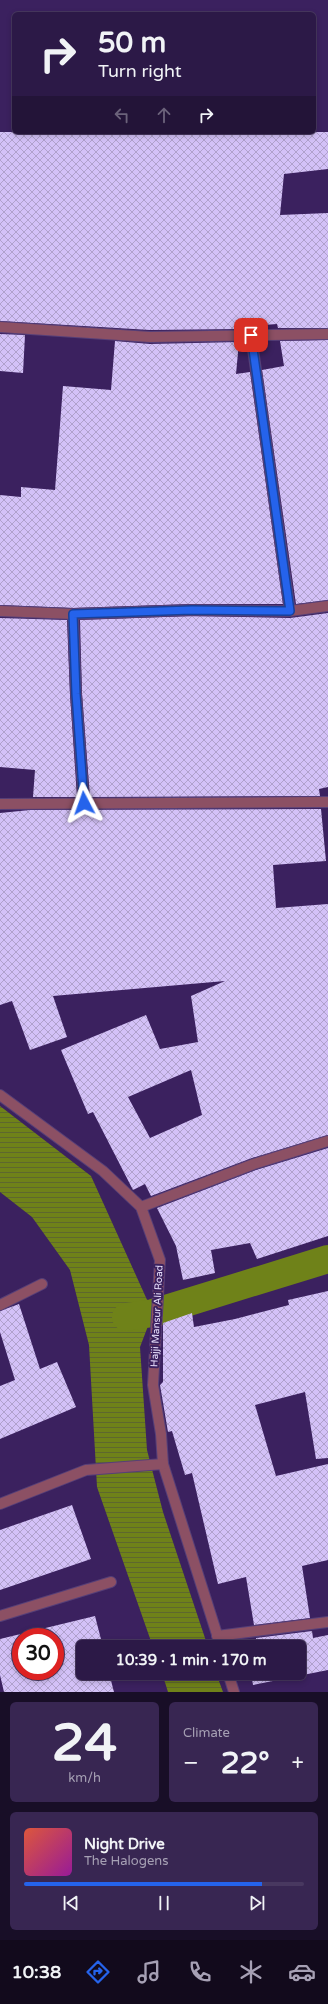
<!DOCTYPE html>
<html lang="en">
<head>
<meta charset="utf-8">
<style>
	body { margin:0; font-family:"Varela Round",sans-serif; background:#382652; color:#f1f3f6; height:100vh; display:flex; flex-direction:column; font-size:15px; white-space:nowrap }
	* { box-sizing:border-box; margin:0 }
	p { font-size:13px; color:#a6a0b4 }
	.icon { flex:none; width:22px; height:22px; fill:none; stroke:currentColor; stroke-width:2; stroke-linecap:round; stroke-linejoin:round }
	.map { position:relative; height:1692px; overflow:hidden }
	.sheet { display:flex; flex-direction:column; gap:10px; padding:10px; background:#180e27; flex:1 }
	.sheet>* { flex:none }
	.guide { position:absolute; left:12px; top:12px; width:304px; height:122px; border-radius:6px; box-shadow:0 2px 6px #0003,0 0 0 1px #483860; background:#2c1947; color:#f1f3f6; overflow:hidden }
	.speed { position:absolute; left:12px; top:1628px; display:flex; gap:8px; font-size:20px; font-weight:700; text-align:center }
	.speed>* { display:grid; place-content:center; width:52px; height:52px; border-radius:50%; background:#2c1947; box-shadow:0 2px 6px #0003,0 0 0 1px #483860; line-height:1 }
	.speed .limit { border:6px solid #d22; background:#fff; color:#111 }
	.pin { position:absolute; display:grid; place-items:center; width:34px; height:34px; color:#fff; margin:-17px; border-radius:8px; box-shadow:0 2px 6px #0006 }
	.me { position:absolute; width:44px; margin:-22px; rotate:356deg; stroke-linejoin:round; filter:drop-shadow(0 0 3px #0008) }
	.turn { display:flex; align-items:center; gap:14px; height:84px; padding:0 20px; font-size:18px }
	.turn .icon { width:52px; height:52px; stroke-width:2.5 }
	.turn b { display:block; font-size:28px; line-height:34px }
	.lanes { display:flex; align-items:center; height:38px; padding:0 20px; background:#0003; justify-content:center; gap:20px; direction:ltr }
	.lanes .off { opacity:.35 }
	.big { font-size:30px; font-weight:700; line-height:1.1 }
	.sheet .widget { flex:1; display:flex; flex-direction:column; justify-content:center; gap:6px; min-width:0; padding:0 14px; border-radius:6px; background:#382652 }
	.sheet .dial { align-items:center; gap:0 }
	.dial b { font-size:52px; line-height:1 }
	.song { display:flex; align-items:center; gap:12px }
	.cover { width:48px; height:48px; border-radius:6px; background:linear-gradient(135deg,hsl(10 70% 55%),hsl(300 70% 35%)) }
	.played { height:4px; border-radius:2px; background:linear-gradient(90deg,#2563eb 85%,#483860 85%) }
	.keys { display:flex; justify-content:space-around; direction:ltr }
	.heat { display:flex; justify-content:space-between; align-items:center; font-size:22px; direction:ltr }
	.sheet .tiles { flex:1; display:grid; gap:10px; grid-template-columns:1fr 1fr }
	.widget:last-child { grid-column:span 2 }
	.trip { position:absolute; left:76px; top:1640px; width:230px; height:40px; border-radius:6px; background:#2c1947; box-shadow:0 2px 6px #0003,0 0 0 1px #483860; font-weight:700; line-height:40px; text-align:center }
	.menu { display:flex; height:64px; justify-content:space-around; align-items:center; background:#120a1c; color:#a6a0b4 }
	.menu .icon { width:28px; height:28px }
	.menu .selected { color:#2563eb }
	.menu b { font-size:18px; color:#f1f3f6 }
	.map>svg:first-child { display:block }
	.water { fill:url(#water-rules) }
	.lines { fill:none; stroke-linecap:round; stroke-linejoin:round }
	.canal { stroke:#6f8219; stroke-width:28 }
	.building { fill:url(#building-cross-hatch); fill-rule:evenodd }
	.minor-casing { stroke:#563f78; stroke-width:12 }
	.minor { stroke:#8c5064; stroke-width:10 }
	.route-casing { stroke:#184099; stroke-width:10 }
	.route { stroke:#2563eb; stroke-width:7 }
	.labels { text-anchor:middle; dominant-baseline:central; stroke-width:4; stroke-linejoin:round; paint-order:stroke }
	.street-label { font-size:10px; fill:#e6ddfb; stroke:#3b215f }
</style>
</head>
<body>
<div class="map">
<svg width="328" height="1692" viewBox="0 0 328 1692">
	<defs>
		<pattern id="water-rules" width="6" height="5" patternUnits="userSpaceOnUse"><rect width="6" height="5" fill="#6f8219"/><path d="M0 2.5h6" fill="none" stroke="#5e682d"/></pattern>
		<pattern id="building-cross-hatch" width="8" height="8" patternUnits="userSpaceOnUse"><rect width="8" height="8" fill="#d3c1f7"/><path d="M0 0l8 8M0 8l8-8" fill="none" stroke="#b0a1cc"/></pattern>
	</defs>
	<rect width="100%" height="100%" fill="#3b215f"/>
	<g class="water">
		<polygon points="0,1106 91,1176 153,1313 140,1347 147,1450 163,1512 208,1647 153,1647 97,1487 89,1345 70,1270 32,1217 0,1192"/>
		<polygon points="162,1673 216,1673 223,1692 168,1692"/>
	</g>
	<g class="lines">
		<polyline class="canal" points="126,1317 153,1313 328,1259"/>
	</g>
	<g class="building">
		<polygon points="0,132 157,132 189,135 189,132 328,132 328,169 284,174 280,215 328,213 328,328 278,328 277,324 240,327 240,329 150,330 0,321"/>
		<polygon points="0,334 25,335 23,373 0,371"/>
		<polygon points="328,340 328,600 296,604 262,370 284,366 280,341"/>
		<polygon points="115,341 150,344 239,342 236,374 250,372 283,604 192,604 73,608 0,605 0,495 21,497 21,487 55,490 63,386 111,390"/>
		<polygon points="328,613 328,787 319,789 320,796 90,797 82,694 80,620 192,616 290,618"/>
		<polygon points="0,618 67,620 70,694 77,797 33,797 35,770 0,767"/>
		<path d="M321,809L326,861L273,865L276,908L328,904V1135L252,1158L151,1196L145,1184L133,1190L93,1112L88,1114L61,1050L146,1015L160,1049L198,1042L191,996L225,981L53,996L67,1037L30,1050L12,1001L0,1005V813L30,810ZM191,1070L202,1115L150,1138L128,1097Z"/>
		<polygon points="328,1148 328,1236 257,1259 250,1243 211,1250 215,1273 183,1280 176,1246 157,1208 256,1170"/>
		<polygon points="328,1291 328,1458 316,1459 305,1392 255,1405 276,1476 328,1464 328,1560 302,1566 310,1618 254,1625 246,1577 218,1584 192,1473 185,1475 172,1431 168,1432 160,1385 163,1382 163,1323 192,1313 194,1327 235,1319 289,1305 288,1300"/>
		<polygon points="19,1304 40,1369 57,1362 76,1407 0,1439 0,1386 15,1380 0,1332 0,1311"/>
		<polygon points="72,1505 91,1559 0,1590 0,1530"/>
		<path d="M95,1616L103,1647H83V1673H109L114,1692H4L0,1675V1639ZM21,1637H55V1671H21Z"/>
		<polygon points="312,1631 313,1638 328,1635 328,1670 253,1685 251,1673 299,1673 299,1647 246,1646 257,1644 256,1638"/>
	</g>
	<g class="lines">
		<defs>
			<g id="minor">
				<polyline points="0,327 150,337 328,334"/>
				<polyline points="251,335 290,611"/>
				<polyline points="0,611 73,614 192,610 290,611 328,606"/>
				<polyline points="73,614 76,694 84,803"/>
				<polyline points="0,804 328,802"/>
				<polyline points="0,1095 103,1171 141,1207 160,1260 153,1385 161,1434 163,1464 221,1647"/>
				<polyline points="141,1207 254,1164 328,1141"/>
				<polyline points="0,1305 42,1284"/>
				<polyline points="0,1504 86,1470 163,1464"/>
				<polyline points="0,1616 111,1582"/>
				<polyline points="217,1636 328,1622"/>
				<polyline points="228,1673 234,1692"/>
			</g>
		</defs>
		<use href="#minor" class="minor-casing"/>
		<use href="#minor" class="minor"/>
	</g>
	<g class="lines">
		<defs>
			<polyline id="route" points="84,803 76,694 73,614 192,610 290,611 251,335"/>
		</defs>
		<use href="#route" class="route-casing"/>
		<use href="#route" class="route"/>
	</g>
	<g class="labels">
		<g class="street-label">
			<text transform="translate(157 1316) rotate(-87)">Hajji Mansur Ali Road</text>
		</g>
	</g>
</svg>
<div class="speed"><div class="limit">30</div></div>
<div class="pin" style="left:251px;top:335px;background:#d93025"><svg class="icon" aria-label="arrive" viewBox="0 0 24 24"><path d="M6 21V4h12l-3 4 3 4H6"/></svg></div>
<svg class="me" style="left:84px;top:803px" viewBox="-20 -20 40 40"><path d="M0-17L14 15 0 8-14 15z" fill="#2563eb" stroke="#fff" stroke-width="4"/></svg>
<div class="trip">10:39 · 1 min · 170 m</div>
<div class="guide">
<div class="turn"><svg class="icon" aria-label="right" viewBox="0 0 24 24"><path d="M7 20v-9h11M14 6l5 5-5 5"/></svg><div><b>50 m</b>Turn right</div></div>
<div class="lanes"><svg class="icon off" aria-label="left" viewBox="0 0 24 24"><path d="M17 20v-9H6M10 6l-5 5 5 5"/></svg><svg class="icon off" aria-label="ahead" viewBox="0 0 24 24"><path d="M12 20V5M6 11l6-6 6 6"/></svg><svg class="icon" aria-label="right" viewBox="0 0 24 24"><path d="M7 20v-9h11M14 6l5 5-5 5"/></svg></div>
</div>
</div>
<section class="sheet">
<div class="tiles">
<div class="widget dial"><b>24</b><p>km/h</p></div>
<div class="widget"><p>Climate</p>
<div class="heat"><a>−</a><b class="big">22°</b><a>+</a></div>
</div>
<div class="widget">
<div class="song"><i class="cover"></i><div><b>Night Drive</b><p>The Halogens</p></div></div>
<div class="played"></div>
<div class="keys"><svg class="icon" aria-label="previous" viewBox="0 0 24 24"><path d="M18 5L8 12l10 7zM5 5v14"/></svg><svg class="icon" aria-label="pause" viewBox="0 0 24 24"><path d="M8 5v14M16 5v14"/></svg><svg class="icon" aria-label="next" viewBox="0 0 24 24"><path d="M6 5l10 7-10 7zM19 5v14"/></svg></div>
</div>
</div>
</section>
<nav class="menu">
<b>10:38</b>
<svg class="icon selected" aria-label="directions" viewBox="0 0 24 24"><path d="M12 3l9 9-9 9-9-9zM9 14v-3h6M13 9l2 2-2 2"/></svg>
<svg class="icon" aria-label="music" viewBox="0 0 24 24"><path d="M9 18V5l10-2v13"/><circle cx="6" cy="18" r="3"/><circle cx="16" cy="16" r="3"/></svg>
<svg class="icon" aria-label="phone" viewBox="0 0 24 24"><path d="M5 4h4l2 5-3 2q2 4 5 5l2-3 5 2v4C11 20 4 13 5 4z"/></svg>
<svg class="icon" aria-label="climate" viewBox="0 0 24 24"><path d="M12 3v18M4 7l16 10M4 17L20 7"/></svg>
<svg class="icon" aria-label="car" viewBox="0 0 24 24"><path d="M5 17H2v-5l4-1 3-4h7l3 4 3 1v5h-3M9 17h6M6 11h13"/><circle cx="7" cy="17" r="2"/><circle cx="17" cy="17" r="2"/></svg>
</nav>
</body>
</html>
